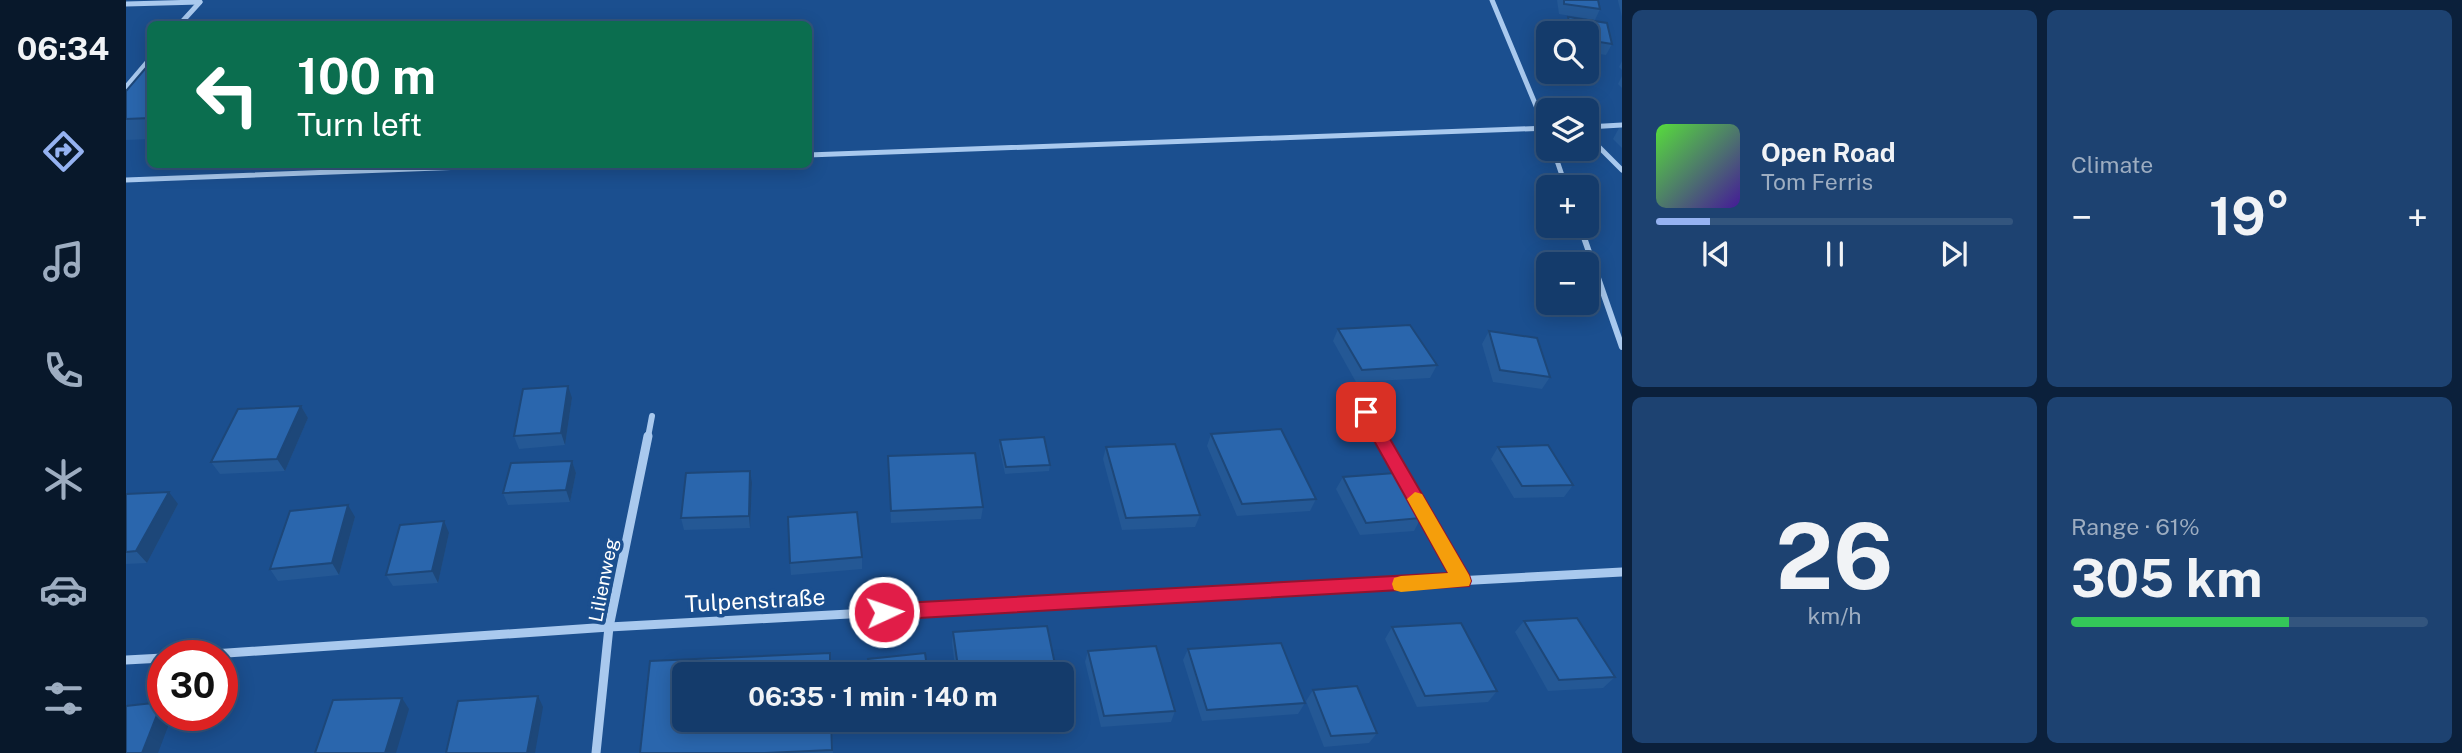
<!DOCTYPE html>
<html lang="en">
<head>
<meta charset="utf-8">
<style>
	body { margin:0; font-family:"Public Sans",sans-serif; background:#1d4271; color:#f1f3f6; height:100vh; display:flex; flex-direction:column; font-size:26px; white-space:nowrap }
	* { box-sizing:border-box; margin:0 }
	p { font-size:23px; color:#9dadc1 }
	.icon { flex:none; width:38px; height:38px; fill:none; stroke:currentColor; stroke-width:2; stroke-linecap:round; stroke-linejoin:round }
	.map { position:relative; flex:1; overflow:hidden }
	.drawer { display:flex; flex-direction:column; gap:10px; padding:10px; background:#0b203b; width:840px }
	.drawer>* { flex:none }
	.hud { position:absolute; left:21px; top:21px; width:665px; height:147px; border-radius:10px; box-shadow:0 4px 18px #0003,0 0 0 2px #33557e; background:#0b6e4f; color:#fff; overflow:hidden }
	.controls { position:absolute; left:1410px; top:21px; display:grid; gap:14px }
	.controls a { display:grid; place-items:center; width:63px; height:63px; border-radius:10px; background:#143b6b; box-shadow:0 4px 18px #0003,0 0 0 2px #33557e; font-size:35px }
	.speed { position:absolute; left:21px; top:640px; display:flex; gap:14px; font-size:35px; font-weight:700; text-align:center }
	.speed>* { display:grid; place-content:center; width:91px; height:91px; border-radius:50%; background:#143b6b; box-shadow:0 4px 18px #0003,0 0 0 2px #33557e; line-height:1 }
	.speed .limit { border:10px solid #d22; background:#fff; color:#111 }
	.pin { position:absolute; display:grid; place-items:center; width:60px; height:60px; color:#fff; margin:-30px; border-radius:14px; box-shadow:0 4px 10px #0006 }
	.me { position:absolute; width:77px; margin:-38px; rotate:87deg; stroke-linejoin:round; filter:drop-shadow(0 0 5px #0008) }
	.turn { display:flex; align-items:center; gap:24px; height:147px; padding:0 35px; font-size:32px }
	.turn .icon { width:91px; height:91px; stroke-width:2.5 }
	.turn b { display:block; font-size:49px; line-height:60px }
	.big { font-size:52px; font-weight:700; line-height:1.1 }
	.drawer .widget { flex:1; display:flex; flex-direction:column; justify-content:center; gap:10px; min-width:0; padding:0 24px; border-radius:10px; background:#1d4271 }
	.drawer .dial { align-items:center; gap:0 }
	.dial b { font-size:91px; line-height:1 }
	.song { display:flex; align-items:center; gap:21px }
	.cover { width:84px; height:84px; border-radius:10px; background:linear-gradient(135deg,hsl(110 70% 55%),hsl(260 70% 35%)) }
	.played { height:7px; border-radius:4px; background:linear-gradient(90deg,#95b2f1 15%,#33557e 15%) }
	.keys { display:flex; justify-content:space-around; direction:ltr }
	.heat { display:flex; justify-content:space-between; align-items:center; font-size:38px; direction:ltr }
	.charge { height:10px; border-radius:5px; background:linear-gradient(90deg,#34c759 61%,#33557e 0) }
	.drawer .tiles { flex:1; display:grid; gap:10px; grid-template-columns:repeat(2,1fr) }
	.trip { position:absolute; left:546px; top:662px; width:402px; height:70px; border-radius:10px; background:#143b6b; box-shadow:0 4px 18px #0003,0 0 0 2px #33557e; font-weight:700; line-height:70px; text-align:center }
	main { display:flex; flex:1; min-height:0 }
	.tabs { display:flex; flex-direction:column; width:126px; justify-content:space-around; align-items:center; background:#08182b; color:#9dadc1 }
	.tabs .icon { width:49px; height:49px }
	.tabs .active { color:#95b2f1 }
	.tabs b { font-size:32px; color:#f1f3f6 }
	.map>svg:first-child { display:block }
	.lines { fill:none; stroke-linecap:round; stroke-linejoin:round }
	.lane-far1 { stroke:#a9c9ee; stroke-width:5 }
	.lane { stroke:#a9c9ee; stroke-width:6 }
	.street-far2 { stroke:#a9c9ee; stroke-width:5 }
	.street-far1 { stroke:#a9c9ee; stroke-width:6 }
	.street { stroke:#a9c9ee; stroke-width:9 }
	.wall { fill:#245895 }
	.shaded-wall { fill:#1d4779 }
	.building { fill:#2a66ad; stroke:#1d4779; stroke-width:2 }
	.route { fill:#e11d48; stroke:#92132f; stroke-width:2 }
	.slow { fill:#f59e0b }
	.labels { text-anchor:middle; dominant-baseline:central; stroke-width:7; stroke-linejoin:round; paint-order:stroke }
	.street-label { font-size:19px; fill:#fff; stroke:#1b4f8f }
	.near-street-label { font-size:23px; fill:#fff; stroke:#1b4f8f }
</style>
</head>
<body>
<main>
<nav class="tabs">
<b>06:34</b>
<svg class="icon active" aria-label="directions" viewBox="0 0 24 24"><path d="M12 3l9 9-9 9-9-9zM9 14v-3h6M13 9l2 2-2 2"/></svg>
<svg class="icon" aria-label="music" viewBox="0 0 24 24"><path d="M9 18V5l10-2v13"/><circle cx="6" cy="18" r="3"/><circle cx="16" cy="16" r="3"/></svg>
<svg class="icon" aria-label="phone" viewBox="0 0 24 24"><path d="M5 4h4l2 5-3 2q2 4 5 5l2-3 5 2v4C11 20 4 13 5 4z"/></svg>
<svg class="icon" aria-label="climate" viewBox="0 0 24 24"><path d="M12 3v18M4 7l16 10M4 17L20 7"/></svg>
<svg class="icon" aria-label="car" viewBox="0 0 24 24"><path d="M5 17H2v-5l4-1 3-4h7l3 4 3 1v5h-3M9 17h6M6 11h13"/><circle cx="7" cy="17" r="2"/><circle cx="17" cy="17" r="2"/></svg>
<svg class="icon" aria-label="filters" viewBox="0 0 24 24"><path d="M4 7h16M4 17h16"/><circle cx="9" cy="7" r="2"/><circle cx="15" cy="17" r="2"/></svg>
</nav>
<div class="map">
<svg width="1496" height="753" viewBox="0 0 1496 753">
	<rect width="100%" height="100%" fill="#1b4f8f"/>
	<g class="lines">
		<polyline class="lane-far1" points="1240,412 1254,437"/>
		<polyline class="lane" points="1253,436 1336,581"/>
		<g class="street-far2">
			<polyline points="1366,0 1423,137"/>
			<polyline points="0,4 74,2"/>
			<polyline points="54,24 74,2"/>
			<polyline points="0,87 24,59"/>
			<polyline points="1461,127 1496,125"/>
			<polyline points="1461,135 1496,170"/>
			<polyline points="1427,149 1440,187"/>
			<polyline points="682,155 1423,128"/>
			<polyline points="0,180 417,164"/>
		</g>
		<g class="street-far1">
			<polyline points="1454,226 1496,347"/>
			<polyline points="522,437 526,416"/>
		</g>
		<g class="street">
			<polyline points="58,656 483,627 1496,572"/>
			<polyline points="0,660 37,658"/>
			<polyline points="470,753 483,627 522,436"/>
		</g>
	</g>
	<g class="wall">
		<polygon points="1431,0 1472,0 1474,9 1469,20 1433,14"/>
		<polygon points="1492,0 1496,0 1496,17 1492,1"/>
		<polygon points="1442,17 1486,44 1480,55 1461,52 1461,33 1438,33 1437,28"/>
		<polygon points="1496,61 1496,70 1493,67"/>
		<polygon points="24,63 24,139 0,140 0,91"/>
		<polygon points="1496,76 1496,88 1492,84"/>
		<polygon points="1493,128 1496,128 1496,148 1487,139"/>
		<polygon points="1212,329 1311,365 1304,378 1230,382 1207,341"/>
		<polygon points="1363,331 1424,377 1416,389 1367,382 1356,344"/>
		<polygon points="446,398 439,445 393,449 388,436"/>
		<polygon points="175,406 182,418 159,471 94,474 85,462"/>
		<polygon points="1085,434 1190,499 1184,511 1111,516 1081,446"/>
		<polygon points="874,440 924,465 923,471 879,474 873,446"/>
		<polygon points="980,447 1074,515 1069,527 996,530 977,459"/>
		<polygon points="1372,447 1447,485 1438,497 1388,498 1365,459"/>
		<polygon points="762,456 857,507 855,519 765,523"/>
		<polygon points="446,461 450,473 444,502 382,505 377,493"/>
		<polygon points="1217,477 1295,518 1288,531 1234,535 1210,489"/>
		<polygon points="626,483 624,528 558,530 555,518"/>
		<polygon points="0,494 52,504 21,563 0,564"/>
		<polygon points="229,517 213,575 152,581 144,569"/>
		<polygon points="323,533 312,583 267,586 260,575"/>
		<polygon points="736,557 736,569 665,575 664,563"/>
		<polygon points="1398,621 1489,677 1477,688 1422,691 1389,632"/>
		<polygon points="1266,627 1371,691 1362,702 1291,707 1259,639"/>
		<polygon points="827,632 931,674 830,674 826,643"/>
		<polygon points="1062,649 1179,703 1172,714 1076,721 1057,660"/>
		<polygon points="962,651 1049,711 1045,722 975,727 959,662"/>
		<polygon points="704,653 705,674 558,674 558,719 706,719 707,753 514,753 524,661"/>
		<polygon points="1187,690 1251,733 1243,743 1198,747 1180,701"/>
		<polygon points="748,719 791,719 748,723"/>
	</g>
	<g class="shaded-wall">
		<polygon points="442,386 446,398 439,445 435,433"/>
		<polygon points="175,406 182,418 159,471 151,459"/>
		<polygon points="446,461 450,473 444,502 440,490"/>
		<polygon points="624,471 626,483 624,528 623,516"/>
		<polygon points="43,492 52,504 21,563 10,551"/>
		<polygon points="222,505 229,517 213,575 206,563"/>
		<polygon points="318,521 323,533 312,583 306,571"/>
		<polygon points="412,696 417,707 409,753 401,753"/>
		<polygon points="276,698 283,709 270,753 259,753"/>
		<polygon points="36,702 37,716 46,716 32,753 16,753"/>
	</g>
	<g class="building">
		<polygon points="1438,0 1472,0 1474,9 1438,4"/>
		<polygon points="1442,17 1481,23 1486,44 1461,40 1461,33 1445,33"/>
		<polygon points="24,63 24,118 0,119 0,91"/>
		<polygon points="1284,325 1311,365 1236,370 1212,329"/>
		<polygon points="1363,331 1411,338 1424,377 1374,370"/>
		<polygon points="442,386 435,433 388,436 397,389"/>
		<polygon points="175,406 151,459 85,462 112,409"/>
		<polygon points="1155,429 1190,499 1116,504 1085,434"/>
		<polygon points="918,437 924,465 880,467 874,440"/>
		<polygon points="1049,444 1074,515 1000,518 980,447"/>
		<polygon points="1422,445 1447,485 1396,486 1372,447"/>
		<polygon points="849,453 857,507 765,511 762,456"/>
		<polygon points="446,461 440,490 377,493 385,463"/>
		<polygon points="624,471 623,516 555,518 560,473"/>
		<polygon points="1269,473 1295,518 1240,523 1217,477"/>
		<polygon points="43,492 10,551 0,552 0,494"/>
		<polygon points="222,505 206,563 144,569 164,511"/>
		<polygon points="731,512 736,557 664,563 662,517"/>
		<polygon points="318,521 306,571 260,575 274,525"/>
		<polygon points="1451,618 1489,677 1433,680 1398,621"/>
		<polygon points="1335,623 1371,691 1299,696 1266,627"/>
		<polygon points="921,626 931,674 833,674 827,632"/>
		<polygon points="1155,643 1179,703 1081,710 1062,649"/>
		<polygon points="1030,646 1049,711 978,716 962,651"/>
		<polygon points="704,653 704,674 558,674 558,719 705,719 706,750 639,753 514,753 524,661"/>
		<polygon points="799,653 802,674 744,674 742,659"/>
		<polygon points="1231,686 1251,733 1205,736 1187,690"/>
		<polygon points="412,696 401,753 320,753 332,701"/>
		<polygon points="276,698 259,753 189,753 207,700"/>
		<polygon points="36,702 16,753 0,753 0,706"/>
	</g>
	<polygon class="route" points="1240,406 1246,408 1343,575 1345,581 1343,586 758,620 751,618 748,612 751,606 758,604 1322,573 1232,412"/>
	<polygon class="slow" points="1289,492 1296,494 1343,575 1345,581 1343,586 1275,592 1268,590 1266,584 1268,578 1275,576 1322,573 1281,499"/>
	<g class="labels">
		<g class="street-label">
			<text transform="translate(477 580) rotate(-79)">Lilienweg</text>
		</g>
		<g class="near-street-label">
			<text transform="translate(629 600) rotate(-3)">Tulpenstraße</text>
		</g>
	</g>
</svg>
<div class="controls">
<a><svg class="icon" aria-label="search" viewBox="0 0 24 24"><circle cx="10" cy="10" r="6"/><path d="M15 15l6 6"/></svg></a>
<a><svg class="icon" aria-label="layers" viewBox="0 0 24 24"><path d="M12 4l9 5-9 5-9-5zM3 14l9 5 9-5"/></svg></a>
<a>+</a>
<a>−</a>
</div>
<div class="speed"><div class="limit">30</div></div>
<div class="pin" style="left:1240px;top:412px;background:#d93025"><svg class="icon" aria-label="arrive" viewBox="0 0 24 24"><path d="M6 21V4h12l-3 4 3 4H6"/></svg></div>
<svg class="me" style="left:758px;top:612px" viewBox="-20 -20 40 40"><circle r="17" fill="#e11d48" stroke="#fff" stroke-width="3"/><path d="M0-11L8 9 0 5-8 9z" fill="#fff"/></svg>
<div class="trip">06:35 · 1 min · 140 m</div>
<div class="hud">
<div class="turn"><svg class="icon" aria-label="left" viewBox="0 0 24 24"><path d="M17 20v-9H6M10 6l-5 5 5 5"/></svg><div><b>100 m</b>Turn left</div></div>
</div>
</div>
<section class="drawer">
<div class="tiles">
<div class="widget">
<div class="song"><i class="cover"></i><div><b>Open Road</b><p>Tom Ferris</p></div></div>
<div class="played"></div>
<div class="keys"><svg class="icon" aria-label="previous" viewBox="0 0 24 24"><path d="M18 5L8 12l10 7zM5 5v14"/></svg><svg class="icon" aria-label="pause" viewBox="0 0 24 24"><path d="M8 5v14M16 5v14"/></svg><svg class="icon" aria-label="next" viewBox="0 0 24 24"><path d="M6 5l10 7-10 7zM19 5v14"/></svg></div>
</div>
<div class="widget"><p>Climate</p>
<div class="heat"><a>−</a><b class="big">19°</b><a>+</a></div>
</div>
<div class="widget dial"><b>26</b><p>km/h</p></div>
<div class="widget"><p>Range · 61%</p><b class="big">305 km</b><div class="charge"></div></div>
</div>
</section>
</main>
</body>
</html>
